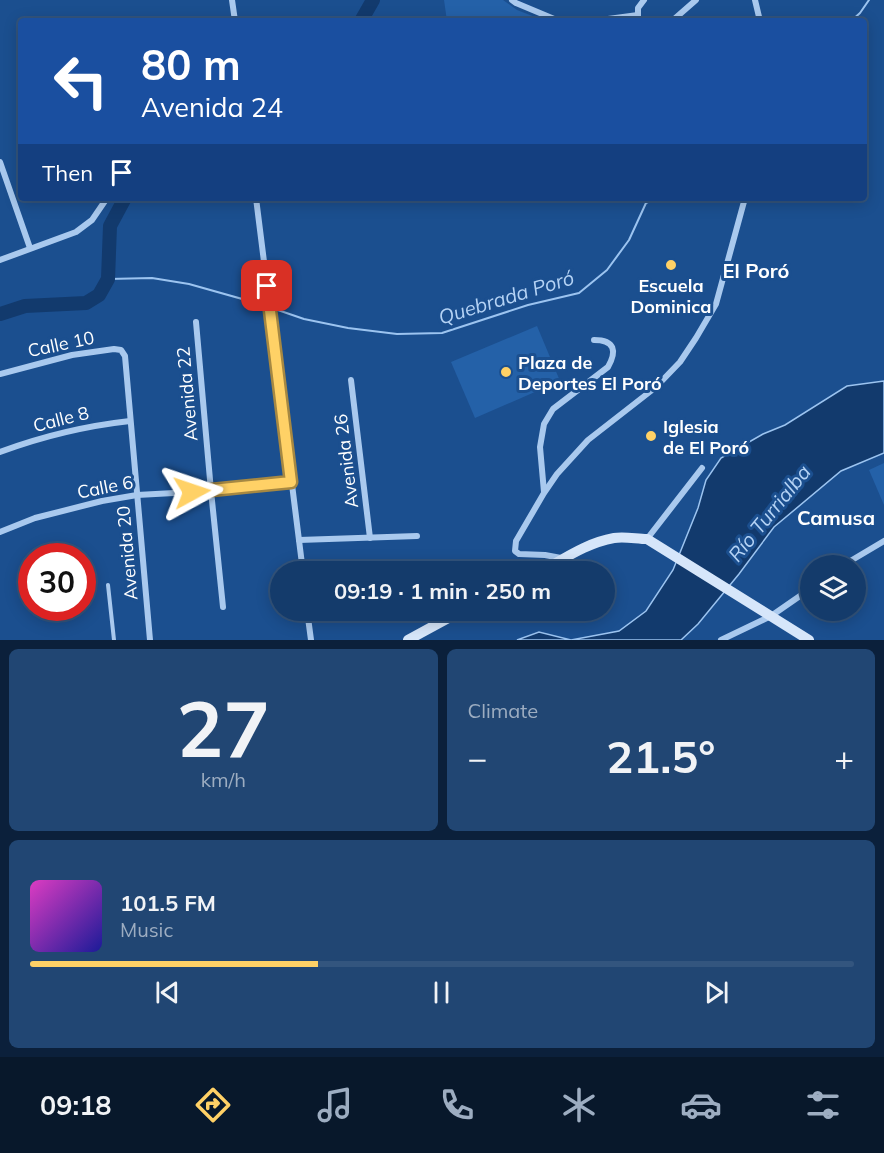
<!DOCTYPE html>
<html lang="en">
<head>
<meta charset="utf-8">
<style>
	body { margin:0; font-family:Mulish,sans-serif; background:#214673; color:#f1f3f6; height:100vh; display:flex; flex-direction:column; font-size:22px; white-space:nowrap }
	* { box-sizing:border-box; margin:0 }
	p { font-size:20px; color:#9dadc1 }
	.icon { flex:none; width:33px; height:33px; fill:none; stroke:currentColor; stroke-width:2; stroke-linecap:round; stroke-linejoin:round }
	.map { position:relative; height:640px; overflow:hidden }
	.panel { display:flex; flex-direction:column; gap:9px; padding:9px; background:#0b203b; flex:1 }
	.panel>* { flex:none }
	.guide { position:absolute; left:18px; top:18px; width:849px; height:183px; border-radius:6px; box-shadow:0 3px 15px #0003,0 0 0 2px #33557e; background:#1a4fa0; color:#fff; overflow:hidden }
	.fabs { position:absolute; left:800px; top:555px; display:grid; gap:12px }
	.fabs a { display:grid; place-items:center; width:66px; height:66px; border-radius:50%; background:#143b6b; box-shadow:0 3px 15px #0003,0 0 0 2px #33557e; font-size:30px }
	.speed { position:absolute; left:18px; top:543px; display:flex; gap:12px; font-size:30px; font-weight:700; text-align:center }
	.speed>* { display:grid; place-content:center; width:78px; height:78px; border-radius:50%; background:#143b6b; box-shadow:0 3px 15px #0003,0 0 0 2px #33557e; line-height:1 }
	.speed .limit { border:9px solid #d22; background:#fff; color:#111 }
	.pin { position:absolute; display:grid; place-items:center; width:51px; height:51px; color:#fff; margin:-26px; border-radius:12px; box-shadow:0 3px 9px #0006 }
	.me { position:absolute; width:66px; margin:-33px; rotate:85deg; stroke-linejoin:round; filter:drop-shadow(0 0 4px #0008) }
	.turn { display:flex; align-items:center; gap:21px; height:126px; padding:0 24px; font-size:27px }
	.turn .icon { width:78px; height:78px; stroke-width:2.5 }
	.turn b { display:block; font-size:42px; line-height:51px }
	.then { display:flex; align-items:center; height:57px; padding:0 24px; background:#0003; gap:12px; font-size:22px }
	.big { font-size:45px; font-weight:700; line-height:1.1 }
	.panel .widget { flex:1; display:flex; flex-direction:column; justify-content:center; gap:9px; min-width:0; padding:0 21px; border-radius:9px; background:#214673 }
	.panel .dial { align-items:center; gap:0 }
	.dial b { font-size:78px; line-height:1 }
	.song { display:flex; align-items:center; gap:18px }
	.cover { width:72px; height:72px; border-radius:9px; background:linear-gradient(135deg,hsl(310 70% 55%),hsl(240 70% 35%)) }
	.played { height:6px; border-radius:3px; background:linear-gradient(90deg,#ffd166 35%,#33557e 35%) }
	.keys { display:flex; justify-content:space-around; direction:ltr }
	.heat { display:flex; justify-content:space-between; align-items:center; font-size:33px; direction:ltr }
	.panel .tiles { flex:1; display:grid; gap:9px; grid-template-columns:1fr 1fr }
	.widget:last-child { grid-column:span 2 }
	.trip { position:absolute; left:270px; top:561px; width:345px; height:60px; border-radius:30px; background:#143b6b; box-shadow:0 3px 15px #0003,0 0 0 2px #33557e; font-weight:700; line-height:60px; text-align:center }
	.tabs { display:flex; height:96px; justify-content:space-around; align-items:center; background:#08182b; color:#9dadc1 }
	.tabs .icon { width:42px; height:42px }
	.tabs .on { color:#ffd166 }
	.tabs b { font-size:27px; color:#f1f3f6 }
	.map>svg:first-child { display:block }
	.green { fill:#2461a8 }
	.water { fill:#123a6d; stroke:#9cc4f0; stroke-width:1.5 }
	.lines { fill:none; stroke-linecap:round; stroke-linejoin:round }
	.stream { stroke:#9cc4f0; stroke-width:2 }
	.river { stroke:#123a6d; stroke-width:14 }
	.lane { stroke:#a9c9ee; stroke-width:4 }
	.street { stroke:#a9c9ee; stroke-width:6 }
	.secondary { stroke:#d6e6fa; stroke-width:10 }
	.route-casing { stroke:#a68842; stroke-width:15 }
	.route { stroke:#ffd166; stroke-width:10 }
	.poi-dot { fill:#ffd166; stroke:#1b4f8f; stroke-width:2 }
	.labels { text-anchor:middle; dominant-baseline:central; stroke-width:6; stroke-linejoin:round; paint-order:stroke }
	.poi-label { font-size:18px; font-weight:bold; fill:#fff; stroke:#1b4f8f; text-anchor:start }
	.street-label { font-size:18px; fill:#fff; stroke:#1b4f8f }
	.neighbourhood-label { font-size:20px; font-weight:bold; fill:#fff; stroke:#1b4f8f }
	.water-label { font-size:20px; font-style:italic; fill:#b5d3f5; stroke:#1b4f8f }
</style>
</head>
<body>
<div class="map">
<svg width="884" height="640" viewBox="0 0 884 640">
	<rect width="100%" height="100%" fill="#1b4f8f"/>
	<g class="green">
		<polygon points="444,0 503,0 517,10 535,17 536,21 447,21"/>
		<polygon points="537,326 560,381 475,418 451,362"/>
		<polygon points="884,463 884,505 869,470"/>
	</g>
	<polygon class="water" points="884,381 884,453 841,471 774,527 739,574 698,624 681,640 517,640 539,632 571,640 619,631 646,611 673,570 698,508 706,480 721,458 763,434 785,425 847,386"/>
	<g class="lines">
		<g class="stream">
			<polyline points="851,21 860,13 869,0"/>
			<polyline points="108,279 152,278 189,284 267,306"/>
			<polyline points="272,308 304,319 348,328 397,334 442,333 528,305 579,293 607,270 629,240 646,203 656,198"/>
		</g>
		<g class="river">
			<polyline points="361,21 373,0"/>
			<polyline points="0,314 25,306 86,303 99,295 108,279 110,226 125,198"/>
		</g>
		<polyline class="lane" points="108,585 114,640"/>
		<g class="street">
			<polyline points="232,0 235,21"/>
			<polyline points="512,0 516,3 559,21"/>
			<polyline points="755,0 760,21"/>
			<polyline points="593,21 638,15"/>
			<polyline points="638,21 638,8 644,0"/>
			<polyline points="672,21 696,0"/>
			<polyline points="0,162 30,248"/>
			<polyline points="256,198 303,572"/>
			<polyline points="0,260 76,232 92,220 107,198"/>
			<polyline points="196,322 211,491 223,607"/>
			<polyline points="0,374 72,355 114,349 121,350 125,356 150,640"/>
			<polyline points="351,380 370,538"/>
			<path d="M0,452C43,436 85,426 130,421"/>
			<path d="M544,492L540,447L544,424L553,409L608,367C617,351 615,340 594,340"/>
			<polyline points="0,532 35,518 102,501 137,495 211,491 291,482"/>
			<polyline points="647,539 702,468"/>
			<polyline points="299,540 417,536"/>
			<polyline points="561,558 545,555 519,554 515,551 516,541 544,493 557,474 588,440 656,387 680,362 696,338 716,304 745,198"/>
			<polyline points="842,566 884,541"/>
			<polyline points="307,610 311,640"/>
			<polyline points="721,640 771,616 810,589"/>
		</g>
		<g class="secondary">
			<path d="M540,572C564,559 586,543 614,538C624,536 637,539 647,539L809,640"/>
			<polyline points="408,640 463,610"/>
		</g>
	</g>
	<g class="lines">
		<defs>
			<polyline id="route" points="192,492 291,482 267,286"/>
		</defs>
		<use href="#route" class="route-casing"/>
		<use href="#route" class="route"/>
	</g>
	<g class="poi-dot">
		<circle cx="671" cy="265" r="6"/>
		<circle cx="506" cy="372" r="6"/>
		<circle cx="651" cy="436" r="6"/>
	</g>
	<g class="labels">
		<g class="poi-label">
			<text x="671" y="285" text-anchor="middle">Escuela<tspan x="671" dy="21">Dominica</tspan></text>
			<text x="518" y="362">Plaza de<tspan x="518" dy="21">Deportes El Poró</tspan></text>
			<text x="663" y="426">Iglesia<tspan x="663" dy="21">de El Poró</tspan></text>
		</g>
		<g class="street-label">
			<text transform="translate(61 344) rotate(-12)">Calle 10</text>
			<text transform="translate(187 394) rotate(-95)">Avenida 22</text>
			<text transform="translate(61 419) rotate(-14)">Calle 8</text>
			<text transform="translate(346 461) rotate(-97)">Avenida 26</text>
			<text transform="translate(105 487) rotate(-11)">Calle 6</text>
			<text transform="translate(127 553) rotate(-95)">Avenida 20</text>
		</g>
		<g class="neighbourhood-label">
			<text x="756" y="270">El Poró</text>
			<text x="836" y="517">Camusa</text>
		</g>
		<g class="water-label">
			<text transform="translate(506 297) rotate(-17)">Quebrada Poró</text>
			<text transform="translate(769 513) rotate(-51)">Río Turrialba</text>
		</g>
	</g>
</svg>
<div class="fabs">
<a><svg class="icon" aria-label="layers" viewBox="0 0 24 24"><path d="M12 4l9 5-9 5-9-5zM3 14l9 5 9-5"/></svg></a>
</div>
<div class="speed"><div class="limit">30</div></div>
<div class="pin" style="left:267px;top:286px;background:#d93025"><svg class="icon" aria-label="arrive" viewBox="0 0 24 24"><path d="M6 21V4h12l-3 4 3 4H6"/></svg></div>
<svg class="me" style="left:192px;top:492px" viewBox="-20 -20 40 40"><path d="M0-17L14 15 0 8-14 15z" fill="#ffd166" stroke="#fff" stroke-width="4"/></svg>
<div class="trip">09:19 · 1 min · 250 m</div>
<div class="guide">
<div class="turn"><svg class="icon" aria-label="left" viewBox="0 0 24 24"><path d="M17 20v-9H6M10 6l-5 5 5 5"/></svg><div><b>80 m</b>Avenida 24</div></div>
<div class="then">Then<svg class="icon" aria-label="arrive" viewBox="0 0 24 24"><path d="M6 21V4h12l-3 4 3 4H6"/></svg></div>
</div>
</div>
<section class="panel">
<div class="tiles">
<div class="widget dial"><b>27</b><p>km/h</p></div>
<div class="widget"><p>Climate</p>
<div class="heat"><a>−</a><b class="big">21.5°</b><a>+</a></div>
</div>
<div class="widget">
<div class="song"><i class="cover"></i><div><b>101.5 FM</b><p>Music</p></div></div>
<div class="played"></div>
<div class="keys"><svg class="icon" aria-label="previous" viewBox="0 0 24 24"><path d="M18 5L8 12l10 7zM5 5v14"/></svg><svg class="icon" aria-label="pause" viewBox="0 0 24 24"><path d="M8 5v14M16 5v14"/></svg><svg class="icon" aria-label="next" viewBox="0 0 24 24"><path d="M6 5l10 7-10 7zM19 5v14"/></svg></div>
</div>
</div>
</section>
<nav class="tabs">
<b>09:18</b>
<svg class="icon on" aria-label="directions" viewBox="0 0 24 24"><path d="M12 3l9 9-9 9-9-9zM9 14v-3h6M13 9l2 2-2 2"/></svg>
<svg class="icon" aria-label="music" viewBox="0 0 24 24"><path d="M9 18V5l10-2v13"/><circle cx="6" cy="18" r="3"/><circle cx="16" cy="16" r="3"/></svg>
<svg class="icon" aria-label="phone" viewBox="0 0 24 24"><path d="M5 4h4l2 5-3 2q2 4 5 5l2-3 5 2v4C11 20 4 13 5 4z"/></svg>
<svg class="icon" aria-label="climate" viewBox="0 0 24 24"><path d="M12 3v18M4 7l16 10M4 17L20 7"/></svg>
<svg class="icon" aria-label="car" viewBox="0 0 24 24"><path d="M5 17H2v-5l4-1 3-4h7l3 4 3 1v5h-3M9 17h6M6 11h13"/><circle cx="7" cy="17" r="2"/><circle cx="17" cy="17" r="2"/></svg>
<svg class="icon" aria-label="filters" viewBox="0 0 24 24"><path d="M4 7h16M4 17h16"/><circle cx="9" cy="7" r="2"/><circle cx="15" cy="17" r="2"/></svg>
</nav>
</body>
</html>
